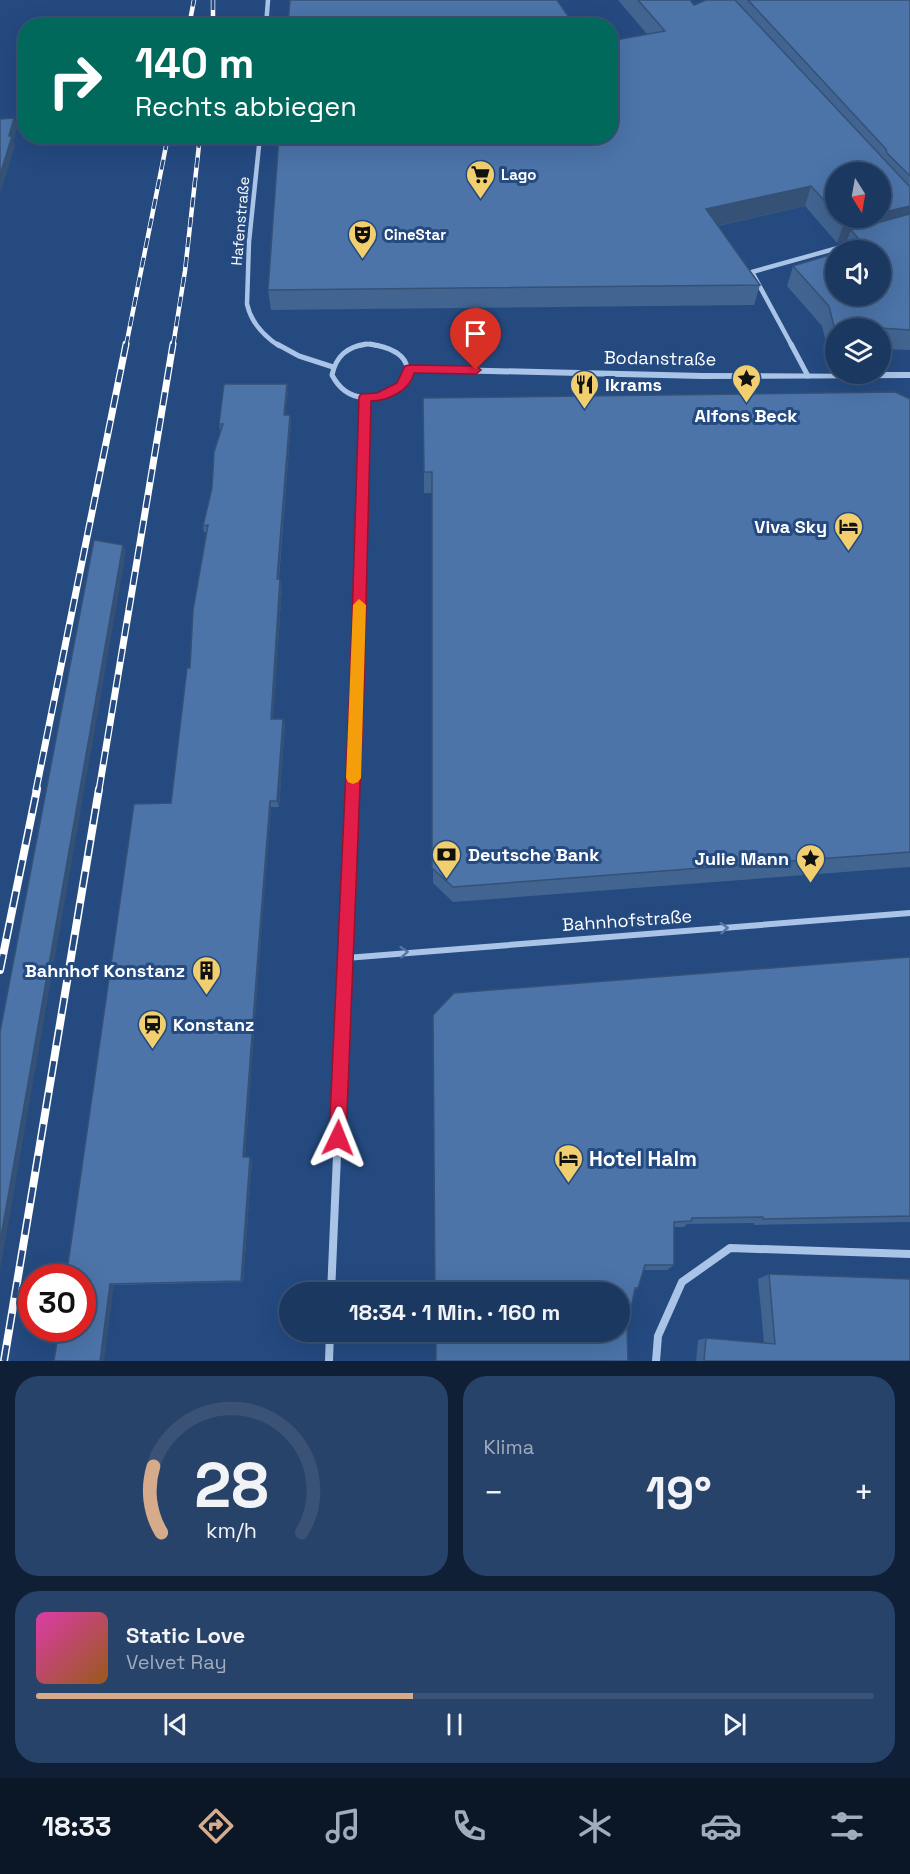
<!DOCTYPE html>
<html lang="de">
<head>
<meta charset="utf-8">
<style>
	body { margin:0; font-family:"Space Grotesk",sans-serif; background:#284369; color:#f1f3f6; height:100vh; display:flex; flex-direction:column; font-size:22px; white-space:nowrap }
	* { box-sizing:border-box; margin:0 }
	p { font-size:20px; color:#a0acbd }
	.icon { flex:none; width:33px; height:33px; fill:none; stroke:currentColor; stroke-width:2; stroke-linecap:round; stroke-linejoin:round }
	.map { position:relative; height:1361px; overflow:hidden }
	.panel { display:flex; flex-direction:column; gap:15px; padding:15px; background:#0f1f35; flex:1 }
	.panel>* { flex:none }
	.guide { position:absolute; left:18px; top:18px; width:600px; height:126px; border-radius:24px; box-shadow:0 6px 24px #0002,0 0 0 2px #395275; background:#00695c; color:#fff; overflow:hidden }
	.needle { width:39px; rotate:169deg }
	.buttons { position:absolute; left:825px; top:162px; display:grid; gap:12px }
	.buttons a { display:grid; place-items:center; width:66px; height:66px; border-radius:50%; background:#1b3860; box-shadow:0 6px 24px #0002,0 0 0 2px #395275; font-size:30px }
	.speed { position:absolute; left:18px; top:1264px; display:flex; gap:12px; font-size:30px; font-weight:700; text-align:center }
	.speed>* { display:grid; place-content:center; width:78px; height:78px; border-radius:50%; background:#1b3860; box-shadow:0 6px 24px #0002,0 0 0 2px #395275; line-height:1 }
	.speed .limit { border:9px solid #d22; background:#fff; color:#111 }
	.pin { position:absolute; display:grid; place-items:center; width:51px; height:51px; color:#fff; margin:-62px -26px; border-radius:50% 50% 50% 0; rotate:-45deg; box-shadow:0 0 6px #0007 }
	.pin .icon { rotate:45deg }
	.me { position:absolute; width:66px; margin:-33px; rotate:2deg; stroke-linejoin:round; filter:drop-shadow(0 0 4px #0008) }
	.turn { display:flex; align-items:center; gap:21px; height:126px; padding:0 18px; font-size:27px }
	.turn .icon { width:78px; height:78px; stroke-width:2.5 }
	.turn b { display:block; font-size:42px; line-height:51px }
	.big { font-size:45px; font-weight:700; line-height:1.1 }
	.panel .widget { flex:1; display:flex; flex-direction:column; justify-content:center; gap:9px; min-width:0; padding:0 21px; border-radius:24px; background:#284369 }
	.panel .dial { align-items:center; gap:0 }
	.dial svg { height:156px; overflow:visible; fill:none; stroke:#395275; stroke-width:7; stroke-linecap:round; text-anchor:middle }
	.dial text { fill:#f1f3f6; stroke:none }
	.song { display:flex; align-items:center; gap:18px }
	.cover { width:72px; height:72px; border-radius:9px; background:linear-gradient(135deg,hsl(320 70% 55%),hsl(30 70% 35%)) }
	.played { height:6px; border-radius:3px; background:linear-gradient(90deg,#d6ab8b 45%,#395275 45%) }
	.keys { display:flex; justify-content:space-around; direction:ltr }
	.heat { display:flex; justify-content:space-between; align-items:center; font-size:33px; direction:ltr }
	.panel .tiles { flex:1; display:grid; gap:15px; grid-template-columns:1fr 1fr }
	.widget:last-child { grid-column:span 2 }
	.trip { position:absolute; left:279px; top:1282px; width:351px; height:60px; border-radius:30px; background:#1b3860; box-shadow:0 6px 24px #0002,0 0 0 2px #395275; font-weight:700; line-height:60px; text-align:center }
	.dock { display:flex; height:96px; justify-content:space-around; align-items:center; background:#0b1626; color:#a0acbd }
	.dock .icon { width:42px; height:42px }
	.dock .active { color:#d6ab8b }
	.dock b { font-size:27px; color:#f1f3f6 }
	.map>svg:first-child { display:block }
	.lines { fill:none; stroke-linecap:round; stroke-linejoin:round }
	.pedestrian { stroke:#aac4e7; stroke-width:6 }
	.minor-far2 { stroke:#aac4e7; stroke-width:4.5 }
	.minor-far1 { stroke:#aac4e7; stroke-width:5 }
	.minor { stroke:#aac4e7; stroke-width:8 }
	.tertiary { fill:#aac4e7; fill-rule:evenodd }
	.rail-far2-casing { stroke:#fff; stroke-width:4.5 }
	.rail-far1-casing { stroke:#fff; stroke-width:7 }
	.rail-casing { stroke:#fff; stroke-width:8 }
	.rail-far2 { stroke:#244a80; stroke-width:3; stroke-dasharray:10; stroke-linecap:butt }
	.rail-far1 { stroke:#244a80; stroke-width:4.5; stroke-dasharray:13; stroke-linecap:butt }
	.rail { stroke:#244a80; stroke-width:5; stroke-dasharray:16; stroke-linecap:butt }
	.wall { fill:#416491; fill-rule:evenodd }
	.shaded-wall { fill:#355176 }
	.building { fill:#4c74a9; stroke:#355176; stroke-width:1.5 }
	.oneway { stroke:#5375a4 }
	.route { fill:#e11d48; stroke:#92132f; stroke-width:1.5 }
	.slow { fill:#f59e0b }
	.labels { text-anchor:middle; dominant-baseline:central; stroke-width:6; stroke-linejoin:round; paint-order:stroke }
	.far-poi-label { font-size:15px; font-weight:bold; fill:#fff; stroke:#244a80; text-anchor:start }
	.far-street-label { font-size:15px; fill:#fff; stroke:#244a80 }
	.street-label { font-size:18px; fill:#fff; stroke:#244a80 }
	.poi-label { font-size:18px; font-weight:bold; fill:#fff; stroke:#244a80; text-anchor:start }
	.near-poi-label { font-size:21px; font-weight:bold; fill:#fff; stroke:#244a80; text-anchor:start }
</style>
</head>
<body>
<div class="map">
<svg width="910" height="1361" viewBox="0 0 910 1361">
	<rect width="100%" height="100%" fill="#244a80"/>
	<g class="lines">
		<polyline class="pedestrian" points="346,958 910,913"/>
		<g class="minor-far2">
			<polyline points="266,26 268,0"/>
			<path d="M260,136L249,242L247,304C251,323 264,336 279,346"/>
			<polyline points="358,346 368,344 379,346"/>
			<polyline points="792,346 752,272 852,244"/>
		</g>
		<g class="minor-far1">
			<polyline points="277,344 299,356 333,367"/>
			<path d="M366,344C347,347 336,356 332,375C363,435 459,359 370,344"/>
			<polyline points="791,344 808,376"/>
			<polyline points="353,790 365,397"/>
		</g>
		<g class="minor">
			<polyline points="331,1293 353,789"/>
			<polyline points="329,1361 330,1332"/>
			<polyline points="656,1361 658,1336 682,1282 730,1248 910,1254"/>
		</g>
		<polygon class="tertiary" points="409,366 703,373 880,374 880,372 910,372 910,378 703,379 409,372 405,369"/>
		<defs>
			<g id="rail-far2">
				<polyline points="213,0 213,26"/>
				<polyline points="189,26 194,0"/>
				<polyline points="126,346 168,136"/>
				<polyline points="173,346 185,271 200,136"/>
			</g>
			<g id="rail-far1">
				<polyline points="36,790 126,344"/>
				<polyline points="99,790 173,344"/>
			</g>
			<g id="rail">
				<polyline points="0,970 37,789"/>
				<polyline points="4,1361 99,789"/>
			</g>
		</defs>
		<use href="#rail-far2" class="rail-far2-casing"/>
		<use href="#rail-far1" class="rail-far1-casing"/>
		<use href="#rail" class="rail-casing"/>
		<use href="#rail-far2" class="rail-far2"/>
		<use href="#rail-far1" class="rail-far1"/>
		<use href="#rail" class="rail"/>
	</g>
	<g class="wall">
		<path d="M618,0H690L694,5L706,0H910V350L880,349V328H836V350H828L822,326L787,286L793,266L844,250L847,240L837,243L805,206L718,226L760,285L754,305L271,310L268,290L647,34ZM836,172L880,218H836Z"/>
		<polygon points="288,391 285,415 290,415 291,422 279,579 280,579 282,585 273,719 283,719 285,724 279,807 271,807 259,958 245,1157 250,1157 252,1159 243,1282 114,1285 54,1361 171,803 190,668 207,532 204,532 203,526 212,488 221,431 220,430 219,424"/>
		<polygon points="910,399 910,867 453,902 433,883 432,493 424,493 424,472"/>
		<polygon points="910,957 910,1222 754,1225 754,1223 687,1224 684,1227 674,1227 674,1265 667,1270 644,1270 638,1288 634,1291 435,1293"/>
		<polygon points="769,1274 910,1361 696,1361 698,1340 706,1338 764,1343 758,1279"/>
	</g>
	<g class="shaded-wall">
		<polygon points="14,118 18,127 13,141 15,145 0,195 0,175 9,136"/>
		<polygon points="811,186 805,206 702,229 706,209"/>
		<polygon points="910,206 910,224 851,230 847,240 837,243 844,223 865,218 880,218 880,213"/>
		<polygon points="287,384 288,391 285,422 284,415"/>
		<polygon points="290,415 291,422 278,585 277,579"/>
		<polygon points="123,545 126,552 0,1271 0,1242"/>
		<polygon points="280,579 282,585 273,724 271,719"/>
		<polygon points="283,719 285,724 279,807 277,801"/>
		<polygon points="270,801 271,807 245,1160 243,1157"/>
		<polygon points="250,1157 252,1159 243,1282 241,1281"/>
		<polygon points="110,1284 114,1285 104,1361 100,1361"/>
	</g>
	<g class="building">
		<polygon points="290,0 557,0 575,26 288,26"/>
		<polygon points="638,0 690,0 694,5 706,0 735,0 910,187 910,206 880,213 880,172 836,172 836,213 811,186 706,209 760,285 268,290 279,136 610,136 610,41 665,31"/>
		<polygon points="748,0 910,0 910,176 887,153 886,149"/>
		<polygon points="14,118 9,136 12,136 0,175 0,119"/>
		<polygon points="910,214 910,330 880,328 836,328 835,330 829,306 793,266 836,253 836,296 880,296 880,250 844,250 864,245 851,230"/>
		<polygon points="839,218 865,218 844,223"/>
		<polygon points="224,384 287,384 284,415 290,415 277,579 280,579 271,719 283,719 277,801 270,801 258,954 243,1157 250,1157 241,1281 110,1284 100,1361 54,1361 59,1329 82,1329 82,1278 66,1278 134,804 171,803 187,668 190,668 193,610 208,525 203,526 212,488 214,452 223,424 219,424"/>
		<polygon points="895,392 910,399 910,852 453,887 432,868 432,472 424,472 423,398"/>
		<polygon points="94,540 123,545 0,1242 0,1032"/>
		<polygon points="910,957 910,1216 763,1219 763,1217 692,1218 691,1221 674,1222 674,1265 645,1265 638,1288 635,1288 627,1328 628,1361 436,1361 436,1332 620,1332 620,1293 435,1293 433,1015 454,993"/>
		<polygon points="769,1274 910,1279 910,1361 704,1361 706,1338 775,1344"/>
	</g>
	<defs><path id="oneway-chevron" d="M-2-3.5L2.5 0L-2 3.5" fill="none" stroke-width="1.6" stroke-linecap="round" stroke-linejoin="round" transform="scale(1.5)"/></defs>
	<g class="oneway">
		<use href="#oneway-chevron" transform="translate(724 928) rotate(-4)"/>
		<use href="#oneway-chevron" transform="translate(404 952) rotate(-5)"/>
	</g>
	<path class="route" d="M409,365L476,366L481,370L476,374L414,373C410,391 387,401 371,401L364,685L346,1138L344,1145L338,1147L332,1145L329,1138L350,685L359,397L361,394L377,393L397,383L405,366Z"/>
	<polygon class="slow" points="359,599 366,605 361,778 358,782 353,784 348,782 346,778 353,605"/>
	<defs>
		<symbol id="supermarket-pin" viewBox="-11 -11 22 30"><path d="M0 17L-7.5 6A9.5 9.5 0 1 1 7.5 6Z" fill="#f1ce6e" stroke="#244a80"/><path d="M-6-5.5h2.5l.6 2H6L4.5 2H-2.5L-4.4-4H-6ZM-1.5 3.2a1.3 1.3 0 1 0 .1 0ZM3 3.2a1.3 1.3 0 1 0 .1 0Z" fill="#111"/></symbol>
		<symbol id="theatre-pin" viewBox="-11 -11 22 30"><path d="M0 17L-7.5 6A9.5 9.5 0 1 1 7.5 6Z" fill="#f1ce6e" stroke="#244a80"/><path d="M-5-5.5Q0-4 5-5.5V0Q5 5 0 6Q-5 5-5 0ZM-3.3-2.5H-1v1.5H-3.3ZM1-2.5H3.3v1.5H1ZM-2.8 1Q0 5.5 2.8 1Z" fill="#111"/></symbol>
		<symbol id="sight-pin" viewBox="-11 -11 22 30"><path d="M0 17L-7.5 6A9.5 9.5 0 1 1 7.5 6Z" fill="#f1ce6e" stroke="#244a80"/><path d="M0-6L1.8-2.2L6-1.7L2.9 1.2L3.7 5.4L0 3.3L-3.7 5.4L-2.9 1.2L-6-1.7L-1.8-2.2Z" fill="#111"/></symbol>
		<symbol id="restaurant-pin" viewBox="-11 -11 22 30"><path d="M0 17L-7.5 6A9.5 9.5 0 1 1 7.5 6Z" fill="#f1ce6e" stroke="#244a80"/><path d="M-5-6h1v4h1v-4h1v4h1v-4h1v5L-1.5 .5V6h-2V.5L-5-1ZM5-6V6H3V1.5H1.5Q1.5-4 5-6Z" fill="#111"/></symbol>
		<symbol id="hotel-pin" viewBox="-11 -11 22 30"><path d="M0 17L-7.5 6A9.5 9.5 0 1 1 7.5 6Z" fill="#f1ce6e" stroke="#244a80"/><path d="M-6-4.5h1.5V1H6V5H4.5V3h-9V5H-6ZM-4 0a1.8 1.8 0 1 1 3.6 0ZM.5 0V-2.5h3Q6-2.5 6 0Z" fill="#111"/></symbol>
		<symbol id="bank-pin" viewBox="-11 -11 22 30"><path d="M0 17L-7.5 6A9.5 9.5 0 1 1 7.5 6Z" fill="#f1ce6e" stroke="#244a80"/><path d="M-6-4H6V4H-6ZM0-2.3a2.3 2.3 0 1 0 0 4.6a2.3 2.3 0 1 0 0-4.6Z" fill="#111"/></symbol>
		<symbol id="building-pin" viewBox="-11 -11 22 30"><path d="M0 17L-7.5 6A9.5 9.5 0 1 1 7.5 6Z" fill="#f1ce6e" stroke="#244a80"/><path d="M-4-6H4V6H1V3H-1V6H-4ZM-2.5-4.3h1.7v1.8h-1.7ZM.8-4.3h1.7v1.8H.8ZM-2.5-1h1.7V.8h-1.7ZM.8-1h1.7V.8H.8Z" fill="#111"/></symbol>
		<symbol id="station-pin" viewBox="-11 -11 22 30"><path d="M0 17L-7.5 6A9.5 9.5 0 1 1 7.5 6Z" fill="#f1ce6e" stroke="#244a80"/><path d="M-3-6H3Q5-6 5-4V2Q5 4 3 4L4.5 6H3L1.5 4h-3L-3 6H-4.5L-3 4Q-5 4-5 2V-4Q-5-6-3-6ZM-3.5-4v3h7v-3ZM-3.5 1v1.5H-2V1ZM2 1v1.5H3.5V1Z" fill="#111"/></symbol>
	</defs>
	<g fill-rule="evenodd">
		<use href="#supermarket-pin" x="464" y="158" width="33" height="45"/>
		<use href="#theatre-pin" x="346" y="218" width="33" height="45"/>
		<use href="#sight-pin" x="730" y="362" width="33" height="45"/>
		<use href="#restaurant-pin" x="568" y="368" width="33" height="45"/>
		<use href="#hotel-pin" x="832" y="510" width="33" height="45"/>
		<use href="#bank-pin" x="430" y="838" width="33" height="45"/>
		<use href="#sight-pin" x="794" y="842" width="33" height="45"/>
		<use href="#building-pin" x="190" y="954" width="33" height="45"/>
		<use href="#station-pin" x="136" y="1008" width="33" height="45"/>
		<use href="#hotel-pin" x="552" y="1142" width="33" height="45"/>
	</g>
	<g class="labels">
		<g class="far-poi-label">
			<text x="501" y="174">Lago</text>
			<text x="384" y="234">CineStar</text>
		</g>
		<g class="far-street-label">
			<text transform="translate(240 221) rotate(-85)">Hafenstraße</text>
		</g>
		<g class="street-label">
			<text transform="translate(660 358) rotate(1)">Bodanstraße</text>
			<text transform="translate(627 920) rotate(-4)">Bahnhofstraße</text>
		</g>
		<g class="poi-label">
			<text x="605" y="384">Ikrams</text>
			<text x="746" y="415" text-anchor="middle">Alfons Beck</text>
			<text x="827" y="526" text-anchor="end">Viva Sky</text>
			<text x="468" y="854">Deutsche Bank</text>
			<text x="789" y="858" text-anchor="end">Julie Mann</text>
			<text x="185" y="970" text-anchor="end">Bahnhof Konstanz</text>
			<text x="173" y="1024">Konstanz</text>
		</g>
		<g class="near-poi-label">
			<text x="589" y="1158">Hotel Halm</text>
		</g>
	</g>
</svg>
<div class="buttons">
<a><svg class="needle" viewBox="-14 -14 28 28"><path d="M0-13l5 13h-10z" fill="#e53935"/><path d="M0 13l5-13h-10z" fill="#a0acbd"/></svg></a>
<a><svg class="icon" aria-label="sound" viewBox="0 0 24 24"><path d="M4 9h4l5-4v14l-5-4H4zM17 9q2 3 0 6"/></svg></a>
<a><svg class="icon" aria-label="layers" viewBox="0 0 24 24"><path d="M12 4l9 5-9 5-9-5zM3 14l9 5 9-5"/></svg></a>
</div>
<div class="speed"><div class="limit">30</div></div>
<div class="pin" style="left:476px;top:370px;background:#d93025"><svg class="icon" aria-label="arrive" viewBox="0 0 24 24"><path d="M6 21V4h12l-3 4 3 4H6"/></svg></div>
<svg class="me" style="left:338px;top:1138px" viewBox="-20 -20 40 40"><path d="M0-17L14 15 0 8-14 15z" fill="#e11d48" stroke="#fff" stroke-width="4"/></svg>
<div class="trip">18:34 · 1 Min. · 160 m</div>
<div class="guide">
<div class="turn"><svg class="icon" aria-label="right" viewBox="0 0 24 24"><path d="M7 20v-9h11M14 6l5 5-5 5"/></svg><div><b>140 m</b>Rechts abbiegen</div></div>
</div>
</div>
<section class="panel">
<div class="tiles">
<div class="widget dial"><svg viewBox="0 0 100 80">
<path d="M14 69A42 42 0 1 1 86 69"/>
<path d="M14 69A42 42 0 0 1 10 35" stroke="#d6ab8b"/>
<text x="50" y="56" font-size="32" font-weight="700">28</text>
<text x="50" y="72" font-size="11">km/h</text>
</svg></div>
<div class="widget"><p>Klima</p>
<div class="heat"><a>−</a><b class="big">19°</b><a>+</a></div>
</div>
<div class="widget">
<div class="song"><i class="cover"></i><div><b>Static Love</b><p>Velvet Ray</p></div></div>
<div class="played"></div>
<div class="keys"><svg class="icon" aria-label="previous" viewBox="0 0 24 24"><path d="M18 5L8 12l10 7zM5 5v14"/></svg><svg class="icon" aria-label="pause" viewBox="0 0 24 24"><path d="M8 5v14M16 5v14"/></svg><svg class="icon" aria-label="next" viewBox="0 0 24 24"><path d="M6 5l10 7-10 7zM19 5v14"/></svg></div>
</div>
</div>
</section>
<nav class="dock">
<b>18:33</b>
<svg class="icon active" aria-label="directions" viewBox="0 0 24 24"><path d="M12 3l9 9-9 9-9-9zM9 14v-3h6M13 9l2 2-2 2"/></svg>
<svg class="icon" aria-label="music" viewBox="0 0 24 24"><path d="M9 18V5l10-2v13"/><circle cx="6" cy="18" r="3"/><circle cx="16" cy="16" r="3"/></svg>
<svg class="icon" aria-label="phone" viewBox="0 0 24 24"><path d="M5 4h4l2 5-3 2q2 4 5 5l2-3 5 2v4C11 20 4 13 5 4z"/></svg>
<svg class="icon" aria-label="climate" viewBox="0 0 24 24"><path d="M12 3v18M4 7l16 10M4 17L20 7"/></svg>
<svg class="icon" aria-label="car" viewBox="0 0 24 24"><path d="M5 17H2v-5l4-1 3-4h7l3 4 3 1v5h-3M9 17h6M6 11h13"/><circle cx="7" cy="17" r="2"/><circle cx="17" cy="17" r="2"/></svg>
<svg class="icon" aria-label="filters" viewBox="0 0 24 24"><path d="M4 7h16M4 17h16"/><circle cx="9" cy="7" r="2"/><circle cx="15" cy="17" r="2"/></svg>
</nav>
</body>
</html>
